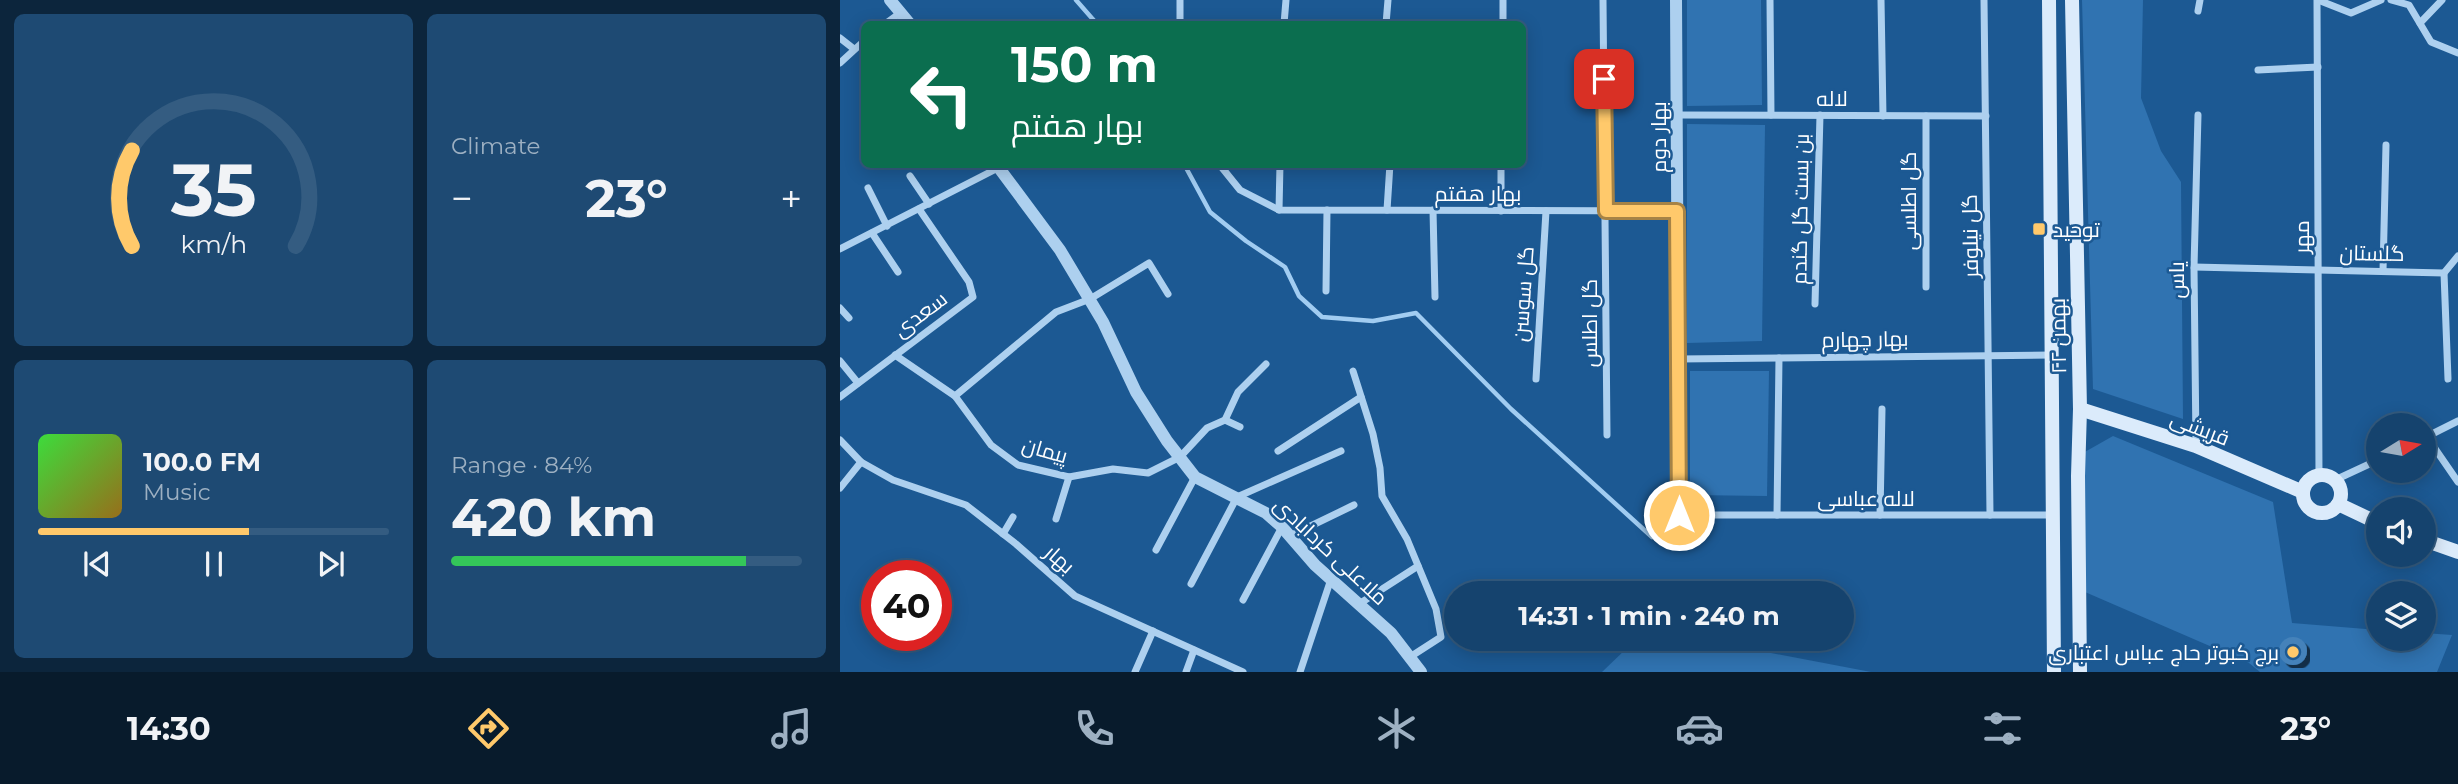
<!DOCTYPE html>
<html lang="en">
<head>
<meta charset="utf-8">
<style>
	body { margin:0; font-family:Montserrat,Cairo,sans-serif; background:#1e4a73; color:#f1f3f6; height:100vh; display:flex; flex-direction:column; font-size:26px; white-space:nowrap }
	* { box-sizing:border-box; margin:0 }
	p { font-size:23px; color:#9db0c2 }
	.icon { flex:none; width:38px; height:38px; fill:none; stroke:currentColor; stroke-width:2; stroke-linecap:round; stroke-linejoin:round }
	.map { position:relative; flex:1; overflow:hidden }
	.side { display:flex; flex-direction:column; gap:14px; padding:14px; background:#0c253c; width:840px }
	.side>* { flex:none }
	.hud { position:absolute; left:21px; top:21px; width:665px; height:147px; border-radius:10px; box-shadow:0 4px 18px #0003,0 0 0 2px #345c81; background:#0b6e4f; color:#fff; overflow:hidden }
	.needle { width:46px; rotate:79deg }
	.buttons { position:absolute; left:1526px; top:413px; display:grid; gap:14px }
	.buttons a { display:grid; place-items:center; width:70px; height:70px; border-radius:50%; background:#15436e; box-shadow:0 4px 18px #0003,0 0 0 2px #345c81; font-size:35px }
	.speed { position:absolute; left:21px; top:560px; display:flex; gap:14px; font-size:35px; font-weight:700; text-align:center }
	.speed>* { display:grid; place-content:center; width:91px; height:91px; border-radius:50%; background:#15436e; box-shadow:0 4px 18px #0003,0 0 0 2px #345c81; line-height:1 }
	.speed .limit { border:10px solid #d22; background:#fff; color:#111 }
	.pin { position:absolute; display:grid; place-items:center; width:60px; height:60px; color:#fff; margin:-30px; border-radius:14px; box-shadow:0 4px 10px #0006 }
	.me { position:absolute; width:77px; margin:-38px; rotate:0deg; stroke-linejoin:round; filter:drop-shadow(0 0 5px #0008) }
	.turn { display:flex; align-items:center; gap:24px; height:147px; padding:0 35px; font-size:32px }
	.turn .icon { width:91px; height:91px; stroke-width:2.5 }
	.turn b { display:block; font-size:49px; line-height:60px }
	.big { font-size:52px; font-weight:700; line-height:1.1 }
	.side .widget { flex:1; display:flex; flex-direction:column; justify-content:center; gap:10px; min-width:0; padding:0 24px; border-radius:10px; background:#1e4a73 }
	.side .dial { align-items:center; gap:0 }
	.dial svg { height:182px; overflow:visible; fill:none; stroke:#345c81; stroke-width:7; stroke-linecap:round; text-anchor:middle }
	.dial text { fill:#f1f3f6; stroke:none }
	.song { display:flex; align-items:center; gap:21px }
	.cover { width:84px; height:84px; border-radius:10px; background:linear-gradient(135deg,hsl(120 70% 55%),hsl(40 70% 35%)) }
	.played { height:7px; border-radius:4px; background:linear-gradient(90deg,#ffc96b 60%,#345c81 60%) }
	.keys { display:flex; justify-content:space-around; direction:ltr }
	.heat { display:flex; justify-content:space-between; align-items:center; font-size:38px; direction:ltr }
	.charge { height:10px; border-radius:5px; background:linear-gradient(90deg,#34c759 84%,#345c81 0) }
	.side .tiles { flex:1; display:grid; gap:14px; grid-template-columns:repeat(2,1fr) }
	.trip { position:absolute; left:604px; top:581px; width:410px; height:70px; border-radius:35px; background:#15436e; box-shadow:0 4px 18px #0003,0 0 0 2px #345c81; font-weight:700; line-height:70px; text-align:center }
	.tabs { display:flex; height:112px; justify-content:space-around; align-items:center; background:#081b2c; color:#9db0c2 }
	.tabs .icon { width:49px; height:49px }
	.tabs .selected { color:#ffc96b }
	.tabs b { font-size:32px; color:#f1f3f6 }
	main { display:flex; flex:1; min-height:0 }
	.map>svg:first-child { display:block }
	.park { fill:#3073b1 }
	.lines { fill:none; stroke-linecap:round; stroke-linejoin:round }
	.stream { stroke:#a1ccf1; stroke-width:4.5 }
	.building { fill:#4482ba; filter:url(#shadow) }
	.minor { stroke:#add0ef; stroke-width:7 }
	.tertiary { stroke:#add0ef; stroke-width:12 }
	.secondary { stroke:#dbebfb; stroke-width:14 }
	.route-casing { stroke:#a68346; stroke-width:18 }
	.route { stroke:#ffc96b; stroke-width:12 }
	.poi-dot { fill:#ffc96b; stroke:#1c5993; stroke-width:2.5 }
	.labels { text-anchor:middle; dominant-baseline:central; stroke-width:5; stroke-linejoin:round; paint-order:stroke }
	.street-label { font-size:21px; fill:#fff; stroke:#1c5993 }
	.poi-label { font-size:21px; fill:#fff; stroke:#1c5993; text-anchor:start }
</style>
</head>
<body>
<main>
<section class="side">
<div class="tiles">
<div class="widget dial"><svg viewBox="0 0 100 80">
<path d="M14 69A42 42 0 1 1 86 69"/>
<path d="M14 69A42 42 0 0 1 14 27" stroke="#ffc96b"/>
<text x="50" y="56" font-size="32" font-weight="700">35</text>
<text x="50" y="72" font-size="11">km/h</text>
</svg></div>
<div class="widget"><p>Climate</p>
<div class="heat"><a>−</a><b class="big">23°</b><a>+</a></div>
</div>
<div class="widget">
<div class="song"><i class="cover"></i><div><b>100.0 FM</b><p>Music</p></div></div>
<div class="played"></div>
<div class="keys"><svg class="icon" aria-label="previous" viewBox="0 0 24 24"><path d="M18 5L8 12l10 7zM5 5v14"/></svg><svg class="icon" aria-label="pause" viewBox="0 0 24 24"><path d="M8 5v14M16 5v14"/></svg><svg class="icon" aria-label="next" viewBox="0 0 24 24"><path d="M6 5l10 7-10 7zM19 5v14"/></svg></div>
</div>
<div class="widget"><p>Range · 84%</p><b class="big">420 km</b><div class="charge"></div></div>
</div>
</section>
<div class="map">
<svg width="1618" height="672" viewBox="0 0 1618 672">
	<defs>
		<filter id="shadow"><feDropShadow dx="4.5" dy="4.5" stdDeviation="0" flood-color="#0009"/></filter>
	</defs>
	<rect width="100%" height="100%" fill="#1c5993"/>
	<g class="park">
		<polygon points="847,0 921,0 922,105 847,106"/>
		<polygon points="1242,0 1303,0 1301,98 1321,151 1341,182 1343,419 1253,389"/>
		<polygon points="847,124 925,125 922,341 847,343"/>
		<polygon points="850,371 929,371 927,496 850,495"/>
		<polygon points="1273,436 1433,502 1452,623 1538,630 1538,639 1584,639 1584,633 1612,635 1597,672 1420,672 1409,663 1245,592 1243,453"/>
		<polygon points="809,639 858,639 1031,672 762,672 788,647"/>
	</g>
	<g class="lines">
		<g class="stream">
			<polyline points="236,0 257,24"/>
			<polyline points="344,164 370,212 406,241 445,267 459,296 482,317 533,321 576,313 671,409 812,537"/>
		</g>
	</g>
	<circle class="building" cx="1453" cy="651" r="14"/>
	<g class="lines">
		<g class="minor">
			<polyline points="663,0 663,24"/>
			<polyline points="763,0 767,435"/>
			<polyline points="930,0 931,115"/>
			<polyline points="1041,0 1043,116"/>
			<polyline points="1144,0 1150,515"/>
			<polyline points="1477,0 1479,475"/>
			<polyline points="1478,0 1511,13 1541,0"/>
			<polyline points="1551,0 1569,5 1591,42 1618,53"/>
			<polyline points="1358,11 1360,0"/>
			<polyline points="1580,23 1602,0"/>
			<polyline points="45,24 60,13"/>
			<polyline points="340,24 340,0"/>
			<polyline points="444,24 446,0"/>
			<polyline points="546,24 548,0"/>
			<polyline points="0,38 14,49"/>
			<polyline points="0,63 24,41"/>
			<polyline points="1418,70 1478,67"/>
			<polyline points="837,115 1146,116"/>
			<polyline points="379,164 400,190 439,210 837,211"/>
			<polyline points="70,176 89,204"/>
			<polyline points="28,188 47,226"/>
			<polyline points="439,210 440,164"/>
			<polyline points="547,210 550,164"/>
			<polyline points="593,210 595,297"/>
			<polyline points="661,211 661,164"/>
			<polyline points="32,233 58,272"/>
			<polyline points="0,249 158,168"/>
			<polyline points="1354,267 1604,273 1618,256"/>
			<polyline points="1543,271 1546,145"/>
			<polyline points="1604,273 1608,379"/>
			<polyline points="1086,287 1086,116"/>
			<polyline points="486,291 487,210"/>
			<polyline points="975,304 980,115"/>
			<polyline points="0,308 9,318"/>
			<polyline points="55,355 115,396 151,445 178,465 229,477 273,469 308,473 340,457 367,428 385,420 398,392 426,364"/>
			<polyline points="838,359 1211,355"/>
			<polyline points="0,361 18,383"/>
			<polyline points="513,371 533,434 540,468 542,496 567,539 596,609 601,637 570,657"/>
			<polyline points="696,379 706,211"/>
			<polyline points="115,396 216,312 250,299 309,263 328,294"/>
			<polyline points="0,397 133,297 129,282 79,209"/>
			<polyline points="385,420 400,427"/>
			<polyline points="1587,437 1618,482"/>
			<polyline points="1584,438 1618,421"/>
			<polyline points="0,440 21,462 53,480 126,505 176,544 235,596 403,672"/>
			<polyline points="1356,445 1354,267 1358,115"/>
			<polyline points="438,451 521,397"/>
			<polyline points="1495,480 1538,460"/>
			<polyline points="0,488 21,462"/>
			<polyline points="839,515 1212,515"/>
			<polyline points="937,515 939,358"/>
			<polyline points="1040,515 1042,409"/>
			<polyline points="216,519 229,477"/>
			<polyline points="163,534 173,517"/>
			<polyline points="450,536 514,505"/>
			<polyline points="316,550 355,477"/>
			<polyline points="351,584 397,497 501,451"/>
			<polyline points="403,600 442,527"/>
			<polyline points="519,604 578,566"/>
			<polyline points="295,672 313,631"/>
			<polyline points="346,672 354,650"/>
			<polyline points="460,672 491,579"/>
		</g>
		<g class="tertiary">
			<polyline points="50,0 70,24"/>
			<polyline points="836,0 839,526"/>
			<polyline points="156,164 220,250 263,322 296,392 327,441 355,477 426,513 442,527 475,565 551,633 581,672"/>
		</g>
		<g class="secondary">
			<polyline points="1209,0 1214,672"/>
			<polyline points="1232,0 1240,409 1238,476 1240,672"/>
			<polyline points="1240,409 1356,446 1463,492"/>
			<circle cx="1482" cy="494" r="19"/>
			<polyline points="1498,504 1538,523"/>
			<polyline points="1584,540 1618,552"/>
		</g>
	</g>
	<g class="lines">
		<defs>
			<polyline id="route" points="764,79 766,211 837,211 839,515"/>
		</defs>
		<use href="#route" class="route-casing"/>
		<use href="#route" class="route"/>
	</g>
	<g class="poi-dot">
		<rect x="1192" y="222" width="14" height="14" rx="3.5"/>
		<circle cx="1453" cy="652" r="7"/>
	</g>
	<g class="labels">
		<g class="street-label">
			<text x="992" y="98">لاله</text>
			<text transform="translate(818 137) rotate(-90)">بهار دوم</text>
			<text x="638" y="193">بهار هفتم</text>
			<text transform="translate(1068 201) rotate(-90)">گل اطلسی</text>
			<text transform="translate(960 209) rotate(-89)">بن بست گل گندم</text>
			<text transform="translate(1130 236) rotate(-91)">گل نیلوفر</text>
			<text transform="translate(1461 237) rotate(-90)">مهر</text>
			<text transform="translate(1532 253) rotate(1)">گلستان</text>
			<text transform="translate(1336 280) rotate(-90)">یاس</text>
			<text transform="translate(683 294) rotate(-86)">گل سوسن</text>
			<text transform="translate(80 314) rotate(-37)">سعدی</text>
			<text transform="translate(749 323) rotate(-90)">گل اطلس</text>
			<text transform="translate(1218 336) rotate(-91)">۲۲ بهمن</text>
			<text transform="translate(1025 339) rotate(-1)">بهار چهارم</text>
			<text transform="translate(1360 428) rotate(21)">قریشی</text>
			<text transform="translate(205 450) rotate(16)">پیمان</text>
			<text x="1026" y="498">لاله عباسی</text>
			<text transform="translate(491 551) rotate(43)">ملاعلی کردابادی</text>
			<text transform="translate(220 559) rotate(41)">بهار</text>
		</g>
		<g class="poi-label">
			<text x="1213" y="229">توحید</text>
			<text x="1439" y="652" text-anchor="end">برج کبوتر حاج عباس اعتباری</text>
		</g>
	</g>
</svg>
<div class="buttons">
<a><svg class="needle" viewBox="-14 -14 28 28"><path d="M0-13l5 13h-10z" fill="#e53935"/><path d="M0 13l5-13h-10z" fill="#9db0c2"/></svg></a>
<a><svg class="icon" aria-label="sound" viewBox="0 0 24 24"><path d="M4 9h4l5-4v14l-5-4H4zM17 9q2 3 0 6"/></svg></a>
<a><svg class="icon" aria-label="layers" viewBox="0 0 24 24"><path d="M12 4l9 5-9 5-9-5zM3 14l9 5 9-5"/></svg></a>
</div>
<div class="speed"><div class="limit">40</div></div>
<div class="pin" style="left:764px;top:79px;background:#d93025"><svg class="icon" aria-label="arrive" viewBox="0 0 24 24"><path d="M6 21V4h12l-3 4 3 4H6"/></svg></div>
<svg class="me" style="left:839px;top:515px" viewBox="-20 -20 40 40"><circle r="17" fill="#ffc96b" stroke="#fff" stroke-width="3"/><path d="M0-11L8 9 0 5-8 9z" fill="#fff"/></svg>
<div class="trip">14:31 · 1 min · 240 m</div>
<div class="hud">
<div class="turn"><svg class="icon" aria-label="left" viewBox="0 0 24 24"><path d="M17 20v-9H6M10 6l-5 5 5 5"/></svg><div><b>150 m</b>بهار هفتم</div></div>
</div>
</div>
</main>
<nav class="tabs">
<b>14:30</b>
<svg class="icon selected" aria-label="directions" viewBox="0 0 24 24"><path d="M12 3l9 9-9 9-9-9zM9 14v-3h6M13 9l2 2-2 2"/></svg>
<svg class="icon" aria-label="music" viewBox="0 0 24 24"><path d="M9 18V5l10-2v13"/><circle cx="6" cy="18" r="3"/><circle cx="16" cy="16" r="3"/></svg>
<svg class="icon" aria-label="phone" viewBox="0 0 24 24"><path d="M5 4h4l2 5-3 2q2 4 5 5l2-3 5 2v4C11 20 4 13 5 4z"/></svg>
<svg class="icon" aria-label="climate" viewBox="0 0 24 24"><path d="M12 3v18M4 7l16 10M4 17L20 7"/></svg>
<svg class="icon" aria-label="car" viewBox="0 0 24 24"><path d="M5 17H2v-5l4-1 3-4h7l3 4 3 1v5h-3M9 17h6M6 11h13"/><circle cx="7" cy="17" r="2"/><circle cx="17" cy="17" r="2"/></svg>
<svg class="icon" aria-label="filters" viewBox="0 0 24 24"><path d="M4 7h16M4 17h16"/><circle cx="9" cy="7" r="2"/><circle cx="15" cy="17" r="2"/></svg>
<b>23°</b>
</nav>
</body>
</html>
